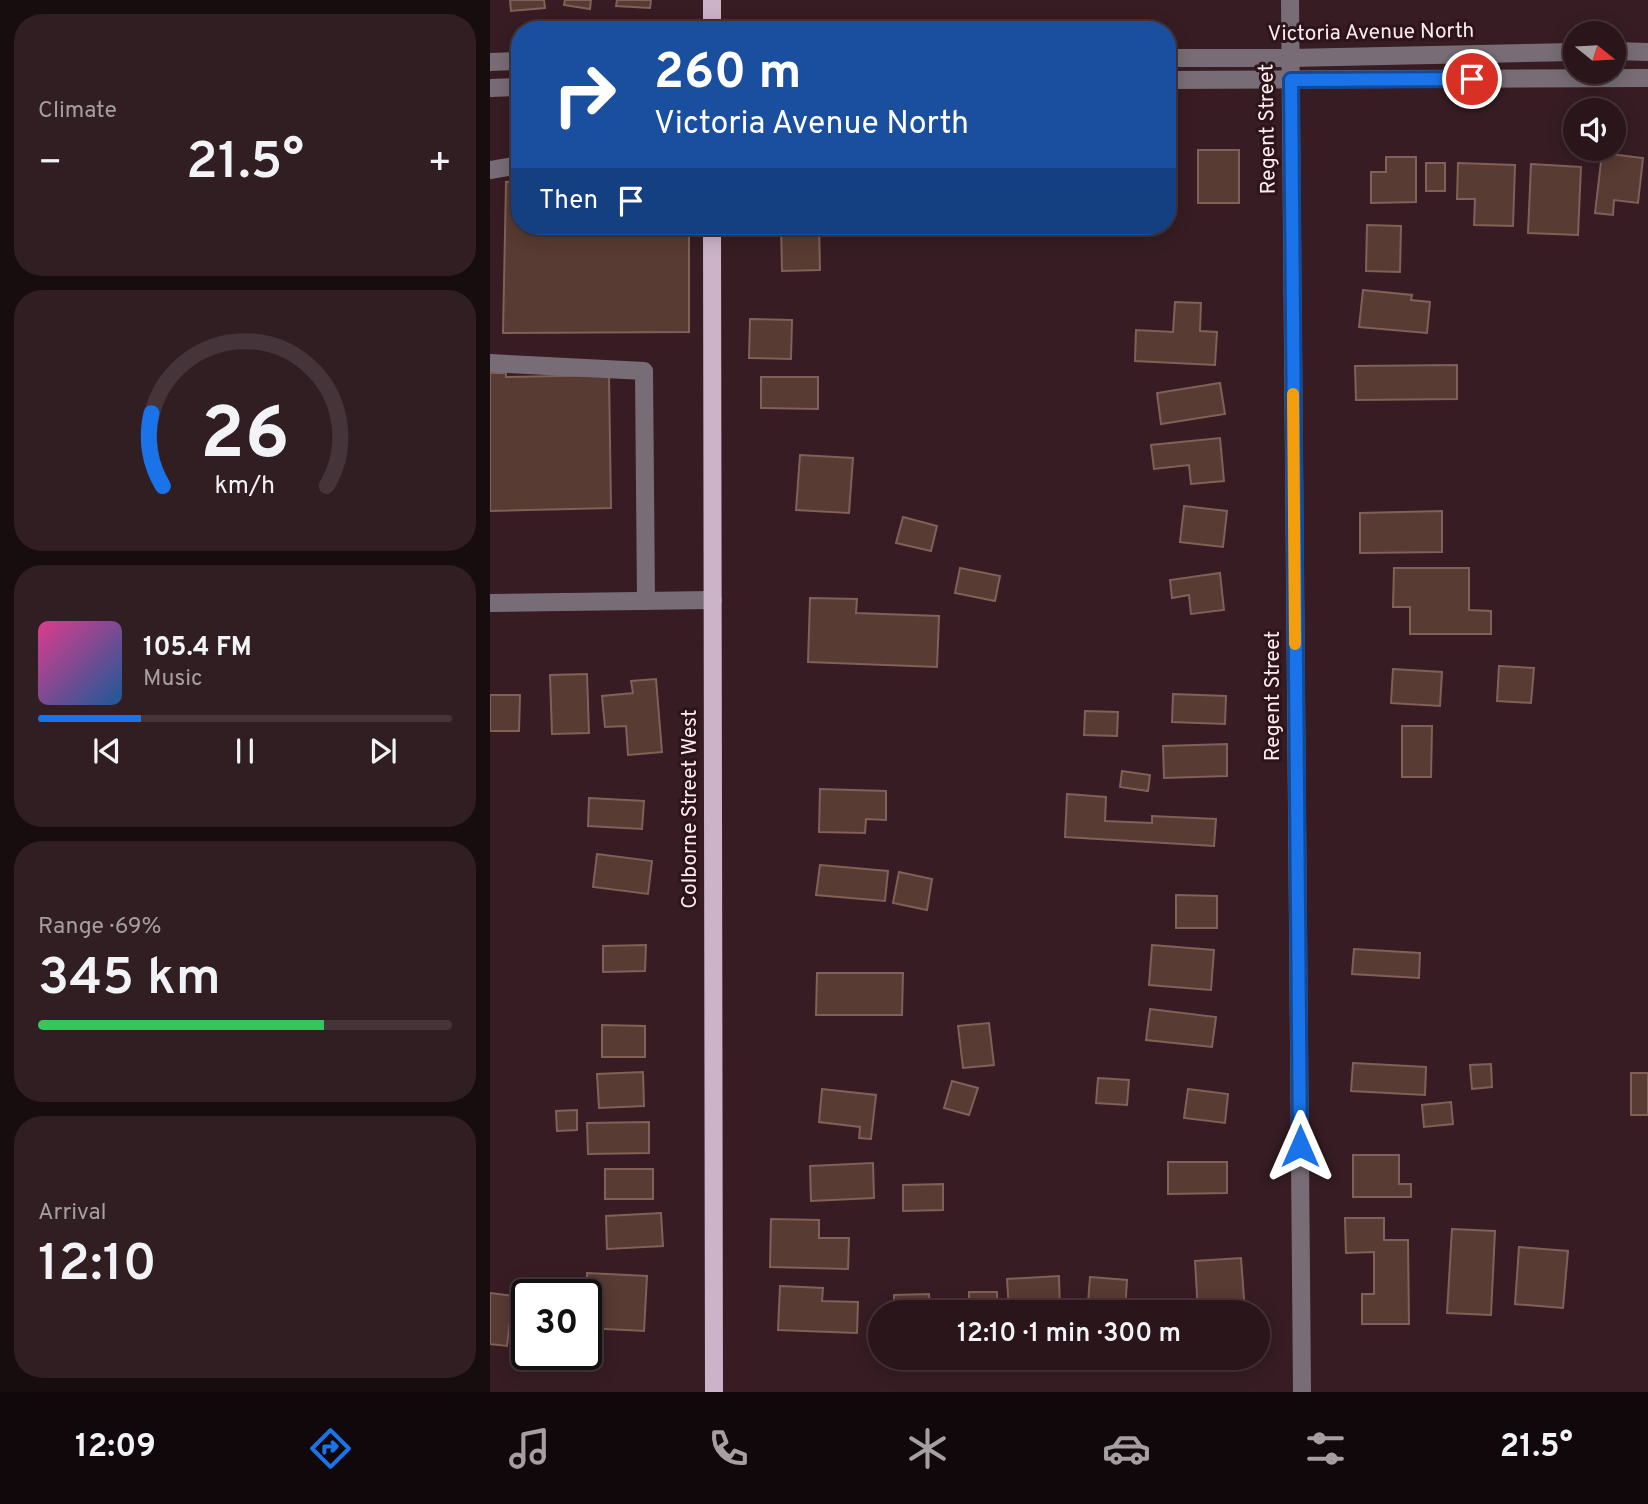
<!DOCTYPE html>
<html lang="en">
<head>
<meta charset="utf-8">
<style>
	body { margin:0; font-family:Overpass,sans-serif; background:#311e23; color:#f1f3f6; height:100vh; display:flex; flex-direction:column; font-size:26px; white-space:nowrap }
	* { box-sizing:border-box; margin:0 }
	p { font-size:23px; color:#a59fa2 }
	.icon { flex:none; width:38px; height:38px; fill:none; stroke:currentColor; stroke-width:2; stroke-linecap:round; stroke-linejoin:round }
	.map { position:relative; flex:1; overflow:hidden }
	.sheet { display:flex; flex-direction:column; gap:14px; padding:14px; background:#170c0e; width:490px }
	.sheet>* { flex:none }
	.guide { position:absolute; left:21px; top:21px; width:665px; height:214px; border-radius:28px; box-shadow:0 4px 18px #0003,0 0 0 2px #453439; background:#1a4fa0; color:#fff; overflow:hidden }
	.needle { width:46px; rotate:108deg }
	.fabs { position:absolute; left:1073px; top:21px; display:grid; gap:14px }
	.fabs a { display:grid; place-items:center; width:63px; height:63px; border-radius:50%; background:#29151a; box-shadow:0 4px 18px #0003,0 0 0 2px #453439; font-size:35px }
	.speed { position:absolute; left:21px; top:1279px; display:flex; gap:14px; font-size:35px; font-weight:700; text-align:center }
	.speed>* { display:grid; place-content:center; width:91px; height:91px; border-radius:50%; background:#29151a; box-shadow:0 4px 18px #0003,0 0 0 2px #453439; line-height:1 }
	.speed .limit { border:4px solid #111; border-radius:10px; background:#fff; color:#111 }
	.pin { position:absolute; display:grid; place-items:center; width:60px; height:60px; color:#fff; margin:-30px; border:4px solid #fff; border-radius:50%; box-shadow:0 2px 7px #0007 }
	.me { position:absolute; width:77px; margin:-38px; rotate:0deg; stroke-linejoin:round; filter:drop-shadow(0 0 5px #0008) }
	.turn { display:flex; align-items:center; gap:24px; height:147px; padding:0 28px; font-size:32px }
	.turn .icon { width:91px; height:91px; stroke-width:2.5 }
	.turn b { display:block; font-size:49px; line-height:60px }
	.then { display:flex; align-items:center; height:66px; padding:0 28px; background:#0003; gap:14px; font-size:26px }
	.big { font-size:52px; font-weight:600; line-height:1.1 }
	.sheet .widget { flex:1; display:flex; flex-direction:column; justify-content:center; gap:10px; min-width:0; padding:0 24px; border-radius:28px; background:#311e23 }
	.sheet .dial { align-items:center; gap:0 }
	.dial svg { height:182px; overflow:visible; fill:none; stroke:#453439; stroke-width:7; stroke-linecap:round; text-anchor:middle }
	.dial text { fill:#f1f3f6; stroke:none }
	.song { display:flex; align-items:center; gap:21px }
	.cover { width:84px; height:84px; border-radius:10px; background:linear-gradient(135deg,hsl(330 70% 55%),hsl(210 70% 35%)) }
	.played { height:7px; border-radius:4px; background:linear-gradient(90deg,#1a73e8 25%,#453439 25%) }
	.keys { display:flex; justify-content:space-around; direction:ltr }
	.heat { display:flex; justify-content:space-between; align-items:center; font-size:38px; direction:ltr }
	.charge { height:10px; border-radius:5px; background:linear-gradient(90deg,#34c759 69%,#453439 0) }
	.trip { position:absolute; left:378px; top:1300px; width:402px; height:70px; border-radius:35px; background:#29151a; box-shadow:0 4px 18px #0003,0 0 0 2px #453439; font-weight:600; line-height:70px; text-align:center }
	.tab-bar { display:flex; height:112px; justify-content:space-around; align-items:center; background:#10080a; color:#a59fa2 }
	.tab-bar .icon { width:49px; height:49px }
	.tab-bar .active { color:#1a73e8 }
	.tab-bar b { font-size:32px; color:#f1f3f6 }
	main { display:flex; flex:1; min-height:0 }
	.map>svg:first-child { display:block }
	.building { fill:#583b32; stroke:#806057; stroke-width:2 }
	.lines { fill:none; stroke-linecap:round; stroke-linejoin:round }
	.minor { stroke:#786d76; stroke-width:18 }
	.major { stroke:#cbb4c8; stroke-width:18 }
	.route-casing { stroke:#114b97; stroke-width:18 }
	.route { stroke:#1a73e8; stroke-width:12 }
	.slow { stroke:#f59e0b; stroke-width:12 }
	.labels { text-anchor:middle; dominant-baseline:central; stroke-width:6; stroke-linejoin:round; paint-order:stroke }
	.street-label { font-size:21px; fill:#fdedf0; stroke:#2d131a }
</style>
</head>
<body>
<main>
<section class="sheet">
<div class="widget"><p>Climate</p>
<div class="heat"><a>−</a><b class="big">21.5°</b><a>+</a></div>
</div>
<div class="widget dial"><svg viewBox="0 0 100 80">
<path d="M14 69A42 42 0 1 1 86 69"/>
<path d="M14 69A42 42 0 0 1 9 37" stroke="#1a73e8"/>
<text x="50" y="56" font-size="32" font-weight="700">26</text>
<text x="50" y="72" font-size="11">km/h</text>
</svg></div>
<div class="widget">
<div class="song"><i class="cover"></i><div><b>105.4 FM</b><p>Music</p></div></div>
<div class="played"></div>
<div class="keys"><svg class="icon" aria-label="previous" viewBox="0 0 24 24"><path d="M18 5L8 12l10 7zM5 5v14"/></svg><svg class="icon" aria-label="pause" viewBox="0 0 24 24"><path d="M8 5v14M16 5v14"/></svg><svg class="icon" aria-label="next" viewBox="0 0 24 24"><path d="M6 5l10 7-10 7zM19 5v14"/></svg></div>
</div>
<div class="widget"><p>Range · 69%</p><b class="big">345 km</b><div class="charge"></div></div>
<div class="widget"><p>Arrival</p><b class="big">12:10</b></div>
</section>
<div class="map">
<svg width="1158" height="1392" viewBox="0 0 1158 1392">
	<rect width="100%" height="100%" fill="#371c23"/>
	<g class="building">
		<polygon points="20,0 54,0 55,8 21,11"/>
		<polygon points="75,0 101,0 100,9 74,5"/>
		<polygon points="127,0 161,0 160,8 126,6"/>
		<rect x="708" y="150" width="41" height="53"/>
		<polygon points="1112,153 1153,158 1148,203 1124,200 1123,215 1105,213"/>
		<polygon points="896,157 926,157 926,202 881,203 881,172 896,172"/>
		<rect x="936" y="163" width="19" height="28"/>
		<polygon points="968,163 1025,165 1023,226 984,225 985,199 967,199"/>
		<polygon points="1041,164 1091,167 1088,235 1038,233"/>
		<polygon points="30,181 30,226 199,226 199,332 13,333 16,182"/>
		<polygon points="877,225 911,226 910,272 876,271"/>
		<polygon points="291,226 329,226 330,270 292,271"/>
		<polygon points="873,290 922,295 921,300 940,302 937,333 869,327"/>
		<polygon points="685,302 711,303 710,331 727,332 725,365 645,361 646,330 683,332"/>
		<polygon points="260,319 302,320 301,359 259,358"/>
		<polygon points="967,365 967,399 866,400 865,366"/>
		<polygon points="0,373 16,373 16,377 119,375 121,508 0,511"/>
		<polygon points="271,377 328,377 328,409 271,408"/>
		<polygon points="730,383 735,414 671,424 667,393"/>
		<polygon points="730,438 734,481 701,484 699,465 664,469 661,445"/>
		<polygon points="310,455 363,458 359,513 306,510"/>
		<polygon points="694,506 737,511 733,547 690,542"/>
		<polygon points="952,511 952,552 870,553 870,513"/>
		<polygon points="413,517 447,526 441,551 406,543"/>
		<polygon points="470,568 510,576 505,601 465,593"/>
		<polygon points="904,568 979,568 979,610 1001,611 1001,634 920,634 920,607 903,607"/>
		<polygon points="730,573 734,610 701,614 699,595 682,598 680,580"/>
		<polygon points="320,598 367,599 366,613 449,616 447,667 318,662"/>
		<polygon points="1009,666 1044,668 1041,703 1007,701"/>
		<polygon points="903,669 952,672 950,706 901,703"/>
		<polygon points="97,674 99,733 62,734 60,675"/>
		<polygon points="166,679 172,752 138,755 136,726 115,727 112,696 143,693 141,681"/>
		<polygon points="683,694 736,696 735,724 682,722"/>
		<polygon points="0,695 30,695 29,731 0,731"/>
		<polygon points="595,711 628,712 627,736 594,735"/>
		<polygon points="912,726 942,726 941,777 912,777"/>
		<polygon points="737,744 737,776 674,778 673,746"/>
		<polygon points="632,771 660,775 658,791 630,787"/>
		<polygon points="330,789 396,791 396,820 376,819 375,833 329,832"/>
		<polygon points="577,794 616,797 615,821 662,823 662,816 726,819 724,846 575,837"/>
		<polygon points="99,798 154,801 152,829 98,826"/>
		<polygon points="107,854 162,861 158,894 103,887"/>
		<polygon points="330,865 398,871 395,901 326,895"/>
		<polygon points="409,872 442,879 437,910 403,903"/>
		<polygon points="686,895 727,896 727,928 686,928"/>
		<polygon points="156,945 155,971 113,972 113,946"/>
		<polygon points="662,945 724,950 721,990 659,985"/>
		<polygon points="864,949 930,953 929,978 862,974"/>
		<polygon points="327,973 413,973 412,1015 326,1015"/>
		<polygon points="660,1009 726,1017 722,1047 656,1040"/>
		<polygon points="499,1023 504,1065 473,1068 468,1026"/>
		<polygon points="112,1025 155,1026 155,1057 112,1057"/>
		<polygon points="863,1063 936,1067 935,1095 861,1091"/>
		<polygon points="1001,1064 1002,1087 982,1089 980,1065"/>
		<polygon points="153,1072 154,1106 109,1108 107,1074"/>
		<rect x="1141" y="1073" width="17" height="42"/>
		<polygon points="608,1078 639,1080 637,1105 606,1103"/>
		<polygon points="462,1081 488,1088 479,1115 454,1108"/>
		<polygon points="332,1089 386,1095 381,1139 369,1138 370,1127 329,1122"/>
		<polygon points="698,1089 738,1094 735,1123 694,1118"/>
		<polygon points="961,1102 963,1124 934,1127 932,1105"/>
		<polygon points="87,1110 87,1130 67,1131 66,1111"/>
		<polygon points="159,1122 159,1153 98,1154 97,1123"/>
		<polygon points="863,1155 909,1155 909,1184 921,1184 921,1197 863,1197"/>
		<polygon points="678,1162 737,1162 737,1193 678,1194"/>
		<polygon points="383,1163 384,1198 321,1201 320,1166"/>
		<rect x="115" y="1169" width="48" height="30"/>
		<polygon points="453,1184 453,1210 413,1211 413,1185"/>
		<polygon points="171,1213 173,1246 117,1249 116,1216"/>
		<polygon points="855,1218 894,1218 894,1240 918,1240 919,1324 872,1324 872,1294 884,1294 884,1252 856,1253"/>
		<polygon points="281,1219 329,1220 329,1238 359,1238 358,1269 280,1267"/>
		<polygon points="962,1229 1005,1231 1001,1315 957,1313"/>
		<polygon points="1029,1247 1078,1251 1073,1308 1025,1304"/>
		<polygon points="751,1258 755,1312 708,1312 705,1261"/>
		<polygon points="97,1273 157,1276 154,1331 96,1328"/>
		<polygon points="569,1276 570,1312 540,1312 540,1310 519,1311 517,1279"/>
		<polygon points="600,1277 637,1280 635,1312 579,1312 580,1302 598,1303"/>
		<polygon points="290,1286 333,1288 332,1301 368,1302 367,1333 288,1330"/>
		<rect x="479" y="1292" width="28" height="20"/>
		<polygon points="0,1293 23,1296 17,1346 0,1344"/>
		<polygon points="439,1294 440,1312 404,1312 404,1295"/>
	</g>
	<g class="lines">
		<g class="minor">
			<polyline points="800,0 812,1392"/>
			<polyline points="1124,51 1158,52"/>
			<polyline points="677,58 800,58 1085,52"/>
			<polyline points="0,62 30,61"/>
			<polyline points="677,80 1158,78"/>
			<polyline points="0,88 30,87"/>
			<polyline points="0,170 30,165"/>
			<polyline points="0,363 154,371 156,601"/>
			<polyline points="0,603 223,600"/>
		</g>
		<g class="major">
			<polyline points="222,0 222,30"/>
			<polyline points="222,226 224,1392"/>
		</g>
	</g>
	<g class="lines">
		<defs>
			<polyline id="route" points="810,1146 801,80 982,79"/>
		</defs>
		<use href="#route" class="route-casing"/>
		<use href="#route" class="route"/>
		<polyline class="slow" points="803,394 805,644"/>
	</g>
	<g class="labels">
		<g class="street-label">
			<text transform="translate(881 33) rotate(-1)">Victoria Avenue North</text>
			<text transform="translate(778 129) rotate(-91)">Regent Street</text>
			<text transform="translate(783 696) rotate(-90)">Regent Street</text>
			<text transform="translate(200 809) rotate(-90)">Colborne Street West</text>
		</g>
	</g>
</svg>
<div class="fabs">
<a><svg class="needle" viewBox="-14 -14 28 28"><path d="M0-13l5 13h-10z" fill="#e53935"/><path d="M0 13l5-13h-10z" fill="#a59fa2"/></svg></a>
<a><svg class="icon" aria-label="sound" viewBox="0 0 24 24"><path d="M4 9h4l5-4v14l-5-4H4zM17 9q2 3 0 6"/></svg></a>
</div>
<div class="speed"><div class="limit">30</div></div>
<div class="pin" style="left:982px;top:79px;background:#d93025"><svg class="icon" aria-label="arrive" viewBox="0 0 24 24"><path d="M6 21V4h12l-3 4 3 4H6"/></svg></div>
<svg class="me" style="left:810px;top:1146px" viewBox="-20 -20 40 40"><path d="M0-17L14 15 0 8-14 15z" fill="#1a73e8" stroke="#fff" stroke-width="4"/></svg>
<div class="trip">12:10 · 1 min · 300 m</div>
<div class="guide">
<div class="turn"><svg class="icon" aria-label="right" viewBox="0 0 24 24"><path d="M7 20v-9h11M14 6l5 5-5 5"/></svg><div><b>260 m</b>Victoria Avenue North</div></div>
<div class="then">Then<svg class="icon" aria-label="arrive" viewBox="0 0 24 24"><path d="M6 21V4h12l-3 4 3 4H6"/></svg></div>
</div>
</div>
</main>
<nav class="tab-bar">
<b>12:09</b>
<svg class="icon active" aria-label="directions" viewBox="0 0 24 24"><path d="M12 3l9 9-9 9-9-9zM9 14v-3h6M13 9l2 2-2 2"/></svg>
<svg class="icon" aria-label="music" viewBox="0 0 24 24"><path d="M9 18V5l10-2v13"/><circle cx="6" cy="18" r="3"/><circle cx="16" cy="16" r="3"/></svg>
<svg class="icon" aria-label="phone" viewBox="0 0 24 24"><path d="M5 4h4l2 5-3 2q2 4 5 5l2-3 5 2v4C11 20 4 13 5 4z"/></svg>
<svg class="icon" aria-label="climate" viewBox="0 0 24 24"><path d="M12 3v18M4 7l16 10M4 17L20 7"/></svg>
<svg class="icon" aria-label="car" viewBox="0 0 24 24"><path d="M5 17H2v-5l4-1 3-4h7l3 4 3 1v5h-3M9 17h6M6 11h13"/><circle cx="7" cy="17" r="2"/><circle cx="17" cy="17" r="2"/></svg>
<svg class="icon" aria-label="filters" viewBox="0 0 24 24"><path d="M4 7h16M4 17h16"/><circle cx="9" cy="7" r="2"/><circle cx="15" cy="17" r="2"/></svg>
<b>21.5°</b>
</nav>
</body>
</html>
